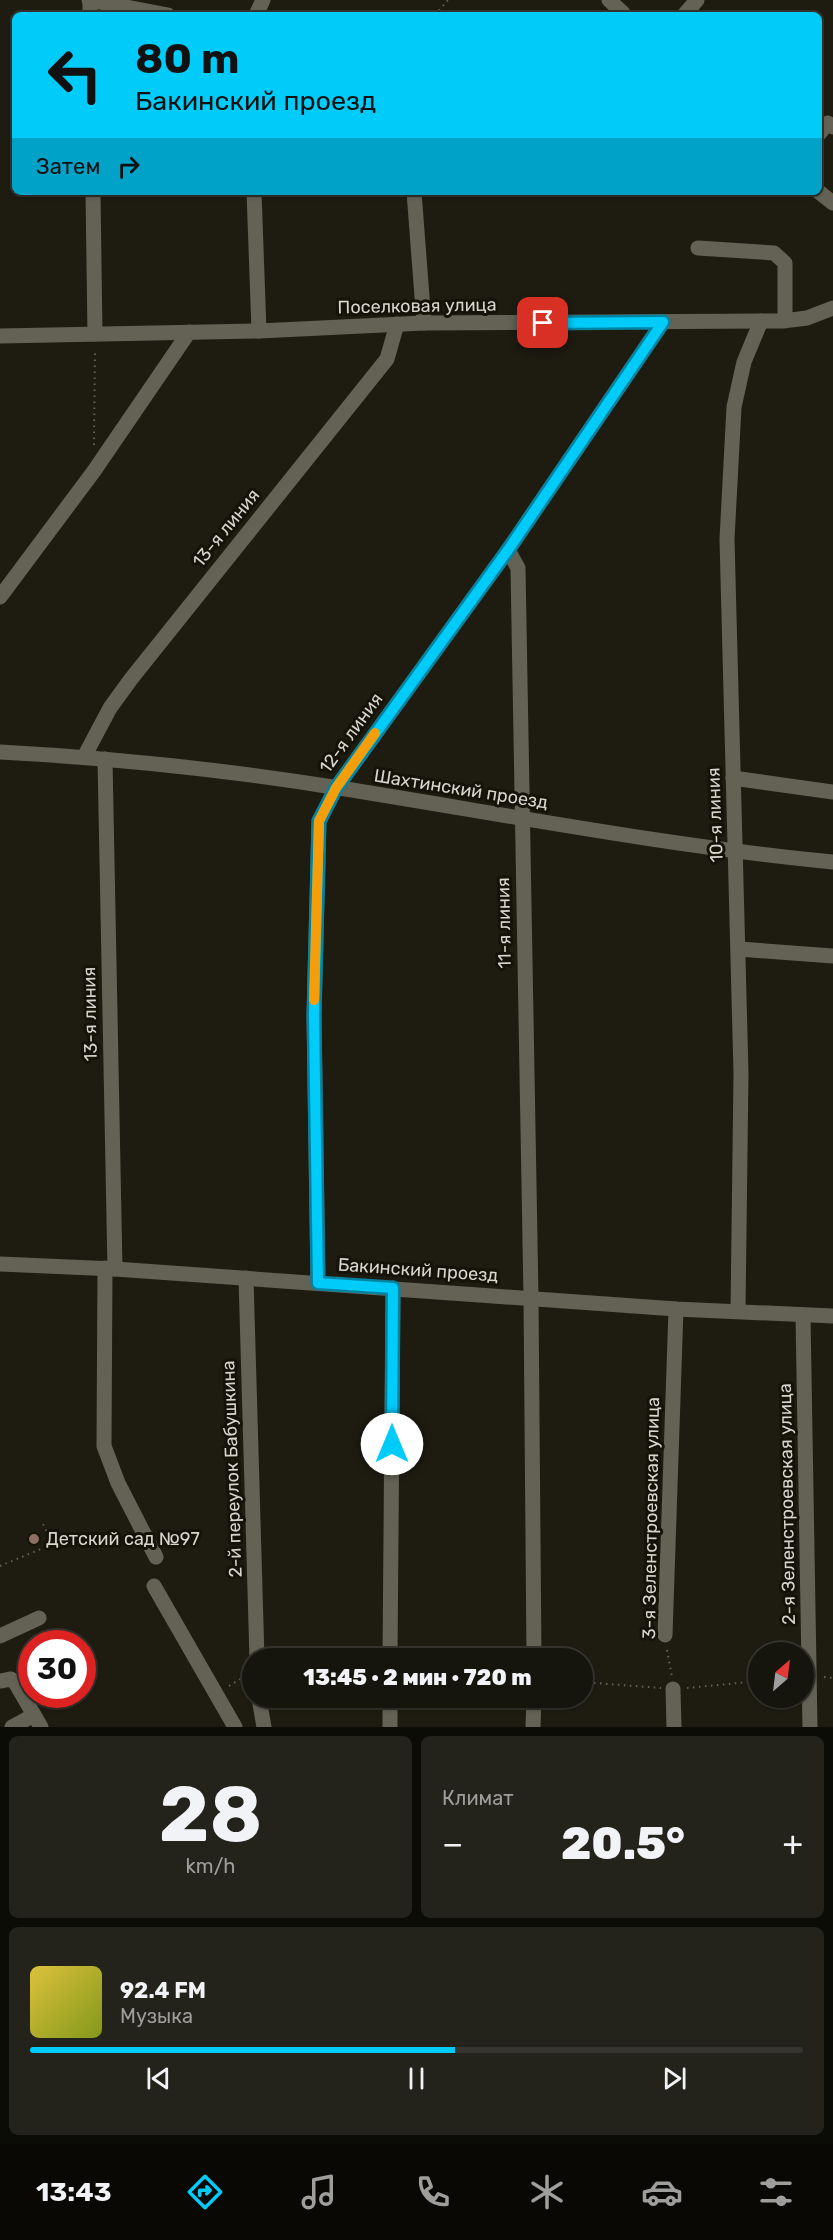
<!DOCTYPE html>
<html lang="ru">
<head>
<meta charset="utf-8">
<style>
	body { margin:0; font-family:Rubik,sans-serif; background:#23221b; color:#f1f3f6; height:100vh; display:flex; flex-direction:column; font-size:22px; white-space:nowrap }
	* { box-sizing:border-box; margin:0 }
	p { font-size:20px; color:#9e9f9d }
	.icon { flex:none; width:33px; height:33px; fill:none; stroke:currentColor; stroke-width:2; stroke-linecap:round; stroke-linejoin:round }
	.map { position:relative; height:1727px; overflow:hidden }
	.drawer { display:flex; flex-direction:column; gap:9px; padding:9px; background:#0c0c07; flex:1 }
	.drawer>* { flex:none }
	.top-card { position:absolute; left:12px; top:12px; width:810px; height:183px; border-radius:9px; box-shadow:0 2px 4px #0004,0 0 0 2px #35342e; background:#00cbf9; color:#111; overflow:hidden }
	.needle { width:39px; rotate:28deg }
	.controls { position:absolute; left:748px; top:1642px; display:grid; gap:12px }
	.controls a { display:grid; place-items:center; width:66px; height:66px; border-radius:50%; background:#16150d; box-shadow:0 2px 4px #0004,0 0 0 2px #35342e; font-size:30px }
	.speed { position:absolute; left:18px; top:1630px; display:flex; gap:12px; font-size:30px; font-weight:700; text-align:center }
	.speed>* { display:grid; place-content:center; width:78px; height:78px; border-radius:50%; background:#16150d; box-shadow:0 2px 4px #0004,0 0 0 2px #35342e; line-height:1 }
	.speed .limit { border:9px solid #d22; background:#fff; color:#111 }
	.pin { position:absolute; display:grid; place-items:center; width:51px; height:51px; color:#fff; margin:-26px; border-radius:12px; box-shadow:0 3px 9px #0006 }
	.me { position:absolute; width:66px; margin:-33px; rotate:0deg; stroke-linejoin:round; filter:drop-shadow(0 0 4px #0008) }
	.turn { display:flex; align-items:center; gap:21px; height:126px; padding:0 24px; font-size:27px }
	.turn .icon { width:78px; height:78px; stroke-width:2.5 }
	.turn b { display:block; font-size:42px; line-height:51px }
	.then { display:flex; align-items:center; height:57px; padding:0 24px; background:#0003; gap:12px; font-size:22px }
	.big { font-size:45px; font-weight:800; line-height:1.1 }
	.drawer .card { flex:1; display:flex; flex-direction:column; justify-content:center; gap:9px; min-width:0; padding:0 21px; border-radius:9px; background:#23221b }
	.drawer .dial { align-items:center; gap:0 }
	.dial b { font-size:78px; line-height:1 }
	.song { display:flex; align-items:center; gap:18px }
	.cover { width:72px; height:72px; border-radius:9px; background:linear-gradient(135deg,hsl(50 70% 55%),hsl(70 70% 35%)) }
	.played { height:6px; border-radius:3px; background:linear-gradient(90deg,#00cbf9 55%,#35342e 55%) }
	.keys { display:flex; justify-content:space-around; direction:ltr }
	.heat { display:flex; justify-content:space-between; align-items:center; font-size:33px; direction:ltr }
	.drawer .tiles { flex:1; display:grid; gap:9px; grid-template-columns:1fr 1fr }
	.card:last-child { grid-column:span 2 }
	.trip { position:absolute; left:242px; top:1648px; width:351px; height:60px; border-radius:30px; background:#16150d; box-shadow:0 2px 4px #0004,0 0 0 2px #35342e; font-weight:800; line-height:60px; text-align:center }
	.menu { display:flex; height:96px; justify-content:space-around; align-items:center; background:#090805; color:#9e9f9d }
	.menu .icon { width:42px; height:42px }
	.menu .on { color:#00cbf9 }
	.menu b { font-size:27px; color:#f1f3f6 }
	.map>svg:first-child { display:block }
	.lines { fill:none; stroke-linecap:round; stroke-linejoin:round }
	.path { stroke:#656359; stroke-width:2; stroke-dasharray:1.5 4.5; stroke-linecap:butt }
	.minor { stroke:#646255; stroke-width:15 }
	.route-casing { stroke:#0084a2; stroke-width:15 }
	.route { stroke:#00cbf9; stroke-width:10 }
	.slow { stroke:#f59e0b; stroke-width:10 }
	.education-dot { fill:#8d6e63; stroke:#151308; stroke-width:2 }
	.labels { text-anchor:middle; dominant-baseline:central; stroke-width:6; stroke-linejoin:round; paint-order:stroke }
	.street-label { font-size:18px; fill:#d7d5ce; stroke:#151308 }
	.poi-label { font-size:18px; fill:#d7d5ce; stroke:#151308; text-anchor:start }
</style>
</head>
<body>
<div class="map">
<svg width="833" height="1727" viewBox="0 0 833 1727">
	<rect width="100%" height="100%" fill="#1e1c11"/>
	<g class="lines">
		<g class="path">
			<polyline points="435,15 448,0"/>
			<polyline points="94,445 95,349"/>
			<polyline points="0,1566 53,1544 43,1524"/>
			<polyline points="667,1650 672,1677"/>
			<polyline points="824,1677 833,1678"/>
			<polyline points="582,1682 661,1688"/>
			<polyline points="229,1686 252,1672"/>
			<polyline points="687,1688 759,1681"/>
		</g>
		<g class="minor">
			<polyline points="89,0 168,15"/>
			<polyline points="90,0 90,15"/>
			<polyline points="609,0 623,13"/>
			<polyline points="256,15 263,0"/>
			<polyline points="684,15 697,0"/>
			<polyline points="819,134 828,123 833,127"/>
			<polyline points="93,192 95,334"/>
			<polyline points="254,192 259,331"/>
			<polyline points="414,192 424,323"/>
			<polyline points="819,192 833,203"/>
			<polyline points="698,248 774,253 785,263 785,320"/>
			<polyline points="0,336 259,331 424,323 783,321 807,318 833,308"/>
			<polyline points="508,550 518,568 531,1297 534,1659"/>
			<polyline points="0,597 94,471 189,332"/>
			<path d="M0,752C113,758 227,770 339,788C503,814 667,846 833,862"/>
			<polyline points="84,757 110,708 131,679 387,359 397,324"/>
			<polyline points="105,759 115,1269"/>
			<polyline points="733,778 833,792"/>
			<polyline points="739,949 833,956"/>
			<polyline points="0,1264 115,1269 676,1309 833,1316"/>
			<polyline points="105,1268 104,1446 118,1483 156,1557"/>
			<polyline points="246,1278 257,1659"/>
			<polyline points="318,1283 314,1015 319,821 336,788 508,550 663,322"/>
			<polyline points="738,1311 741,1073 727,539 734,407 744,362 761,321"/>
			<polyline points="803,1315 810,1727"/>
			<polyline points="154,1586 235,1727"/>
			<polyline points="665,1635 676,1309"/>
			<polyline points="0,1636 39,1618"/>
			<polyline points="390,1659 393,1288"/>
			<polyline points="0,1681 11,1679 16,1684 41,1727"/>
			<polyline points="673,1689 674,1727"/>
			<polyline points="259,1698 264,1727"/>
			<polyline points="12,1727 34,1715"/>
			<polyline points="390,1727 390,1698"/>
			<polyline points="533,1727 534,1698"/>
		</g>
	</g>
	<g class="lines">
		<defs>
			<polyline id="route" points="392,1444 393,1288 318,1283 314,1015 319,821 336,788 508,550 663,322 543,323"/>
		</defs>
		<use href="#route" class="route-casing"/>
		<use href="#route" class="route"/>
		<polyline class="slow" points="314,1000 319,821 336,788 375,733"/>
	</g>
	<circle class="education-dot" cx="34" cy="1539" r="6"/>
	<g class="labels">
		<g class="street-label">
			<text transform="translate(417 306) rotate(-1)">Поселковая улица</text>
			<text transform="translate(226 528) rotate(-51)">13-я линия</text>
			<text transform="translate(351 733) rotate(-54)">12-я линия</text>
			<text transform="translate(461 789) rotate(9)">Шахтинский проезд</text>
			<text transform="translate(715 815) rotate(-92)">10-я линия</text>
			<text transform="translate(504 923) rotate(-91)">11-я линия</text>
			<text transform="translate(90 1014) rotate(-91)">13-я линия</text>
			<text transform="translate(418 1270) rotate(4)">Бакинский проезд</text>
			<text transform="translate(232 1469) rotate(-92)">2-й переулок Бабушкина</text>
			<text transform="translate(787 1504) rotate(-91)">2-я Зеленстроевская улица</text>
			<text transform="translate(651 1518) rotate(-89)">3-я Зеленстроевская улица</text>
		</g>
		<g class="poi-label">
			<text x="46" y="1539">Детский сад №97</text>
		</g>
	</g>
</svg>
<div class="controls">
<a><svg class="needle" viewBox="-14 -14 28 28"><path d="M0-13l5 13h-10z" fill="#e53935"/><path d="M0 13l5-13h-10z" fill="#9e9f9d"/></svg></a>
</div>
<div class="speed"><div class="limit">30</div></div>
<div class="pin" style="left:543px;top:323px;background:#d93025"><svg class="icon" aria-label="arrive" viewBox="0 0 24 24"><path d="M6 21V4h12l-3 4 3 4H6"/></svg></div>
<svg class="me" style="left:392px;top:1444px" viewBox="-20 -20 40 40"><circle r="19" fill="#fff"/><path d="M0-13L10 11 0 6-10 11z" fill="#00cbf9"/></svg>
<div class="trip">13:45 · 2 мин · 720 m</div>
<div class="top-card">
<div class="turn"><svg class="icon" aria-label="left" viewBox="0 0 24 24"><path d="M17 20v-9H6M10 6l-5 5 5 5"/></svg><div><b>80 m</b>Бакинский проезд</div></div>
<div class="then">Затем<svg class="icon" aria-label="right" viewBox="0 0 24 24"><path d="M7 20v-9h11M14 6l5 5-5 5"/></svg></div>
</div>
</div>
<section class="drawer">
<div class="tiles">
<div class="card dial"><b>28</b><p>km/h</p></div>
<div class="card"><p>Климат</p>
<div class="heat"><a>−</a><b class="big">20.5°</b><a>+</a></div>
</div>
<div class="card">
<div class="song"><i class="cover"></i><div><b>92.4 FM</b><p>Музыка</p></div></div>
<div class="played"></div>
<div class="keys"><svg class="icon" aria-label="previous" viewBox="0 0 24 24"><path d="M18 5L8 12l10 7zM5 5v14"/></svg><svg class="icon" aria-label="pause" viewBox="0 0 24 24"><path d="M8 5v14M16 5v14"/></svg><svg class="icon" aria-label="next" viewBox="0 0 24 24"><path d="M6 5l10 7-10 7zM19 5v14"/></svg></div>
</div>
</div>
</section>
<nav class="menu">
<b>13:43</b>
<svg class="icon on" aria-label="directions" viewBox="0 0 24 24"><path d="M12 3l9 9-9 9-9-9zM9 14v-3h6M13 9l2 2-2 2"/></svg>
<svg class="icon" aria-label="music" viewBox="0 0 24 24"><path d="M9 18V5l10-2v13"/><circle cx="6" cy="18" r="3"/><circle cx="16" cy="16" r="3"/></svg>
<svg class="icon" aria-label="phone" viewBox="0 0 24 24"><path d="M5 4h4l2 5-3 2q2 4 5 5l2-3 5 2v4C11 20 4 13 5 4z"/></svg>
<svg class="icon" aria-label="climate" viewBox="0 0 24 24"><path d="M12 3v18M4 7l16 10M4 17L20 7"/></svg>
<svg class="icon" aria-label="car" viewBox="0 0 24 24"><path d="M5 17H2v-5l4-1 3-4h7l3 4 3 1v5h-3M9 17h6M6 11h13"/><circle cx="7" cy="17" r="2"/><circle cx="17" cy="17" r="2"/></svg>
<svg class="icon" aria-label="filters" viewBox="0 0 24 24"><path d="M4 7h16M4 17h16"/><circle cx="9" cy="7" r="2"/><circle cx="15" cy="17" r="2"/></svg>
</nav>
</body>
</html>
